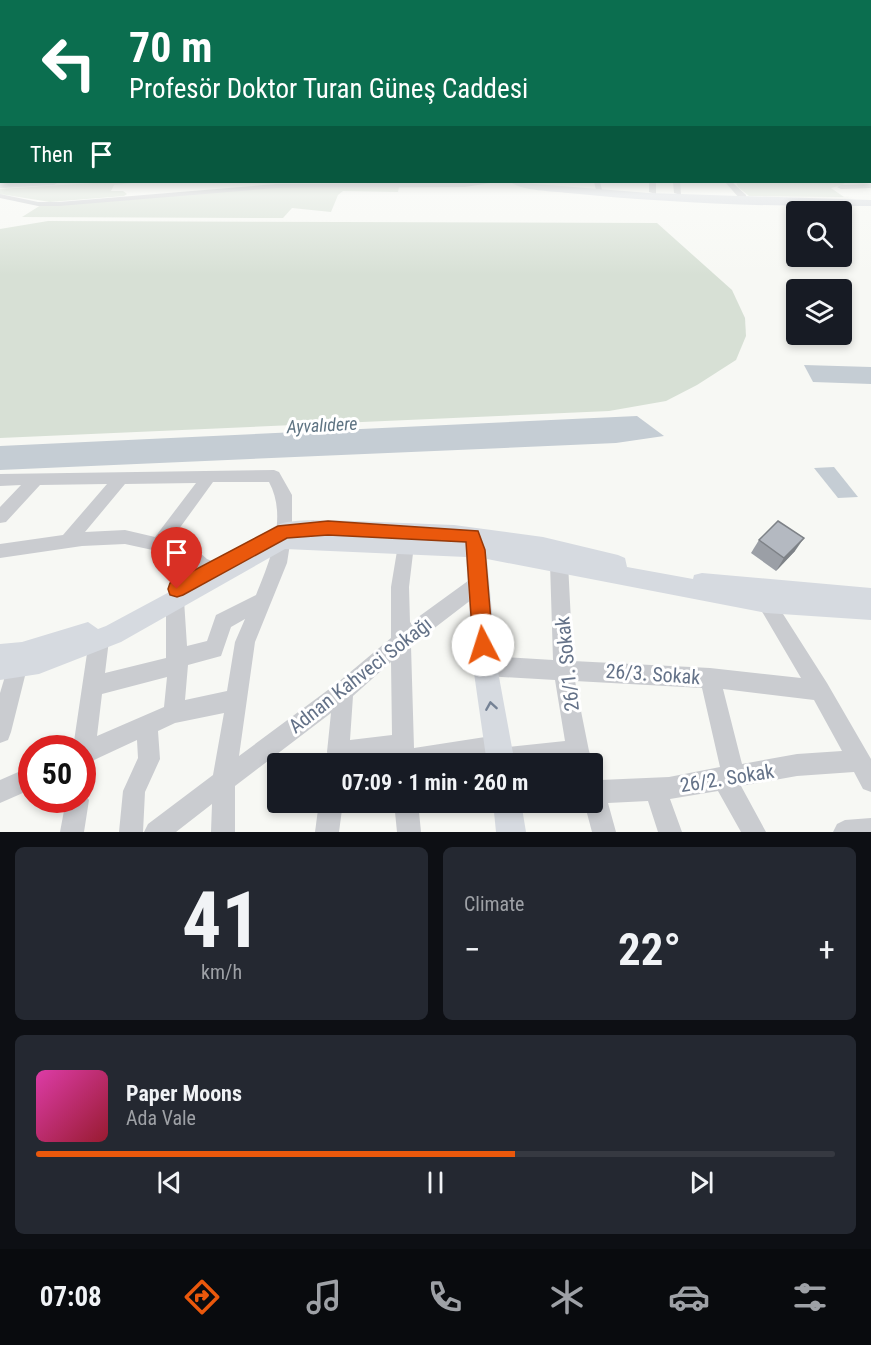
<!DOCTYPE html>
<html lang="en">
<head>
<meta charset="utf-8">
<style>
	body { margin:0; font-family:"Roboto Condensed",sans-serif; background:#242831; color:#f1f3f6; height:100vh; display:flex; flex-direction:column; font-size:22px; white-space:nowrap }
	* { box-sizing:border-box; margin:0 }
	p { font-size:20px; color:#9ea1a6 }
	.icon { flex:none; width:33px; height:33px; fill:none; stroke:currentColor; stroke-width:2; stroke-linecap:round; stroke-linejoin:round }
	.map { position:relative; height:832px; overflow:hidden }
	.side { display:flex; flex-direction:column; gap:15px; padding:15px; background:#0d0f14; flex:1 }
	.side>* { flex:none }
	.top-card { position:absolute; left:0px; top:0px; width:872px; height:183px; box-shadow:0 3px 9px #0003; background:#0b6e4f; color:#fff; overflow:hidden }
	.buttons { position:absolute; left:786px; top:201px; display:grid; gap:12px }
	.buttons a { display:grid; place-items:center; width:66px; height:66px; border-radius:6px; background:#171b24; box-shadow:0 3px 9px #0003; font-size:30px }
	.speed { position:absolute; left:18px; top:735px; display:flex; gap:12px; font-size:30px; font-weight:700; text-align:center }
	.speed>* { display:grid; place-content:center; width:78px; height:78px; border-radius:50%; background:#171b24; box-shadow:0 3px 9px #0003; line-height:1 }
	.speed .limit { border:9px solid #d22; background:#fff; color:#111 }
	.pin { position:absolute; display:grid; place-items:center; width:51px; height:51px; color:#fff; margin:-62px -26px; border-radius:50% 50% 50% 0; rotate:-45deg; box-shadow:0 0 6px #0007 }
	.pin .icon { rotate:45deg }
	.me { position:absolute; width:66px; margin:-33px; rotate:355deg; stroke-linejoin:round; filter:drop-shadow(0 0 4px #0008) }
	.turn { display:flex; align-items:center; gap:21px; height:126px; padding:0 30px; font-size:27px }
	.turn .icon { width:78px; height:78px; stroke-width:2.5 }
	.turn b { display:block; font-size:42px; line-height:51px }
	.then { display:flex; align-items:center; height:57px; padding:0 30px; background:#0003; gap:12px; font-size:22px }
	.big { font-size:45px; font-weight:700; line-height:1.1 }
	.side .tile { flex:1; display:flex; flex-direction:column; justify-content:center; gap:9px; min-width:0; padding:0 21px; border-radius:9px; background:#242831 }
	.side .dial { align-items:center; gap:0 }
	.dial b { font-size:78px; line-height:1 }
	.song { display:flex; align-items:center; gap:18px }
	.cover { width:72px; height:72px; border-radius:9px; background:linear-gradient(135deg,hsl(320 70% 55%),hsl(350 70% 35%)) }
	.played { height:6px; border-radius:3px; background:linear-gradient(90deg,#ea580c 60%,#363941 60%) }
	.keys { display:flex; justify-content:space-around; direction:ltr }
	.heat { display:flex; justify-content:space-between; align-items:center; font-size:33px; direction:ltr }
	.side .tiles { flex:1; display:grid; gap:15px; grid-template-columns:1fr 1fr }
	.tile:last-child { grid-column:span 2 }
	.trip { position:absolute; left:267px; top:753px; width:336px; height:60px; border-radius:6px; background:#171b24; box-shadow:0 3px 9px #0003; font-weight:700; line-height:60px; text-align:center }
	.menu { display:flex; height:96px; justify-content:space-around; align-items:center; background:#090b0e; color:#9ea1a6 }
	.menu .icon { width:42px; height:42px }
	.menu .active { color:#ea580c }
	.menu b { font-size:27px; color:#f1f3f6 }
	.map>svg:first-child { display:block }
	.green { fill:#d7e0d5 }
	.water { fill:#c5cdd4 }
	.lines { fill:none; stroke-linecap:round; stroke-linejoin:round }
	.minor { fill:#caccd0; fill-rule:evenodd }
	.major { fill:#d6dae0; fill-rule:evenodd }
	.wall { fill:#9b9fa6 }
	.shaded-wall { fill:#7e8287 }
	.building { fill:#b4b9c1; stroke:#7e8287; stroke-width:1.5 }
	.oneway { stroke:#758295 }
	.route { fill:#ea580c; stroke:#983908; stroke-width:1.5 }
	.labels { text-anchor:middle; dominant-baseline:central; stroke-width:6; stroke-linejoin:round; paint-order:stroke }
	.water-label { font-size:18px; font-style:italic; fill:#5f7483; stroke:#fff }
	.near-street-label { font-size:20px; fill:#647288; stroke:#fff }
</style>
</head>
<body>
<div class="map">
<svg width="871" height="832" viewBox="0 0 871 832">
	<rect width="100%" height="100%" fill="#f7f8f4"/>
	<g class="green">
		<polygon points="109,182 142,182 114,185 111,191 123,191 127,194 124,196 50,202 0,194 0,189"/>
		<polygon points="736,182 842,182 845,184 831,188 844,197 749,196 738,187"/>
		<polygon points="399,187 398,192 343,191 338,195 331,212 292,208 283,218 22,217 41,205 271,188"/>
		<polygon points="48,221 657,223 732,290 745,318 746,336 736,360 697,385 666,401 609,411 0,438 0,229"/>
	</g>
	<g class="water">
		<polygon points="804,365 871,367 871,384 813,382"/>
		<polygon points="637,416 664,436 616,443 0,470 0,446"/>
		<polygon points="834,467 858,497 838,498 814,468"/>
	</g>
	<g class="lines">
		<g class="minor">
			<rect x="870" y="161" width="1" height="4"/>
			<rect x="870" y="172" width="1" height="4"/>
			<polygon points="497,182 465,187 276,188 59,206 38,206 0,198 0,194 38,202 59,202 276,184"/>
			<polygon points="594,182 600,182 602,190 596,190"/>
			<polygon points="649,182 656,182 656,194 649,192"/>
			<polygon points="673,182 680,182 681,195 674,193"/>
			<polygon points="725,182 732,182 746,195 746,199 740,199"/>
			<polygon points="871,184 871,188 841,189 837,187 841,185"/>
			<path d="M274,470L279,472L292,495V531L287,563L255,642L239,756L336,684L391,638V587L398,545L400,540L406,538L412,540L414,545L409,587L410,623L472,578L478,576L484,578L487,584L484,590L411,646L414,748L498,735L506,738L508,747L565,741L555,680L485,676L478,673L475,666L478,659L485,656L553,660L550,563L553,558L559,556L565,558L568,563L573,661L710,668L801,678L754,598L757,592L763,590L769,592L827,683L871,759V792L863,789L854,772L797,776L741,786L766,832H741L718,791L670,799L682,832H658L648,801L608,803L616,832H592L584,802H592V777L600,780L669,777L720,767L702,688L575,681L589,751L594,764L592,768V764H492L490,758L457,764H392V757L338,763L330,760L327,752L331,713L235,786V832H211L212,804L176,832H144L148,824L213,775L224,713L175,723L158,731L160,759L145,792L143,832H119L123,791L138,758L137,740L94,760L90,778L82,781V748H73L89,640L92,634L99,631L106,634L109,640L105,673L166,658V600L169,594L175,592L181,594L184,600L187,646L207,641L216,615L256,595C270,561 288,517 269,482H213L171,540L191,545L207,559L219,564L222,569L219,574L213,576L195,569L180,556L125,544L82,546L0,558V544L63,535L107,484L40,485L6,522L0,523V507L21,485L0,486V474ZM196,483L155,537L125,530L85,532L125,484ZM245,619L235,642L227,691L185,700L188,665L221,656L231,627ZM391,662L392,735L350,740L353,696ZM167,677L164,707L97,736L102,694ZM723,689L814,700L842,751L797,754L742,764Z"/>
			<polygon points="19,650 26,653 29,660 11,732 8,740 0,743 0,693 12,653"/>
			<polygon points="32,766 32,789 0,803 0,780"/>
			<polygon points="82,791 89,800 84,832 60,832 66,800 82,800"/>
			<polygon points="319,802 343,802 339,832 315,832"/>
			<polygon points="394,802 418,802 421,832 397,832"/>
			<polygon points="871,818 871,832 833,832 837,824 845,820"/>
		</g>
		<g class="major">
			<polygon points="0,182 59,182 54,185 0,188"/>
			<path d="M510,182L649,193L871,200V206C771,207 668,203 568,193C552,191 523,191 510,182Z"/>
			<path d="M328,520L454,525L543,537L618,555L625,558L627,567L693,579L694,575L702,573L871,588V620L766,613L487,559L497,666L515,764H487L473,666L466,557L285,549L121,642L39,674L0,680V644L22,642L88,622L98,629L106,626L268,539L266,535C275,517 310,521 328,520Z"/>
			<polygon points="493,802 521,802 526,832 496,832"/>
		</g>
	</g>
	<polygon class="wall" points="759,540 795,551 776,571 751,553"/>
	<polygon class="shaded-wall" points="804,538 795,551 776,571 784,558"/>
	<polygon class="building" points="778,521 804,538 784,558 759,540"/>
	<defs><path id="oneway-chevron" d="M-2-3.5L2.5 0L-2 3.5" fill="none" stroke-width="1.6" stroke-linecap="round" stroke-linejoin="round" transform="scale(1.5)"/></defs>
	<use class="oneway" href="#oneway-chevron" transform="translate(491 706) rotate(-99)"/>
	<linearGradient id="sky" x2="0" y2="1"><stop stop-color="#9abee0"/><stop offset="0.58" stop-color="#fbfcfa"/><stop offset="1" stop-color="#fbfcfa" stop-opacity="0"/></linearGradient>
	<rect width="871" height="275" fill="url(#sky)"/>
	<polygon class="route" points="328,521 478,531 485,550 493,645 490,652 483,654 476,652 473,645 466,542 328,535 287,538 183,595 177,597 170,595 168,589 170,583 278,526"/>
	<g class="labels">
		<g class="water-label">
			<text transform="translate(322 425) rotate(-3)">Ayvalıdere</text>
		</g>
		<g class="near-street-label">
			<text transform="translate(567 664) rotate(-96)">26/1. Sokak</text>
			<text transform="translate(653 674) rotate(4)">26/3. Sokak</text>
			<text transform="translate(360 675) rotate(-38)">Adnan Kahveci Sokağı</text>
			<text transform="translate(727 778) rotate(-9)">26/2. Sokak</text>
		</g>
	</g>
</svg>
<div class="buttons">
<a><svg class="icon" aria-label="search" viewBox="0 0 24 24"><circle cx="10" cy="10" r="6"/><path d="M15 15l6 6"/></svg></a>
<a><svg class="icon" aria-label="layers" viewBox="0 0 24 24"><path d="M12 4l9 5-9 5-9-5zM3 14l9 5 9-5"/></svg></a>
</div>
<div class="speed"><div class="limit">50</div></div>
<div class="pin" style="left:177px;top:589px;background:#d93025"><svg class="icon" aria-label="arrive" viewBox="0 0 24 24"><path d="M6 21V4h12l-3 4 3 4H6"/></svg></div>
<svg class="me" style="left:483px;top:645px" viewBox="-20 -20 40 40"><circle r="19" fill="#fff"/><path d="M0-13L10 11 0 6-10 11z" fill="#ea580c"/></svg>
<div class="trip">07:09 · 1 min · 260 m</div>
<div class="top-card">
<div class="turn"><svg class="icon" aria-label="left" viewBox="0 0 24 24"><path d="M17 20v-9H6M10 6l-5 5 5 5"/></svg><div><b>70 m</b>Profesör Doktor Turan Güneş Caddesi</div></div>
<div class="then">Then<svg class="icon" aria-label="arrive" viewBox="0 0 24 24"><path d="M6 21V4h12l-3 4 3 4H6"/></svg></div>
</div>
</div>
<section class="side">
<div class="tiles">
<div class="tile dial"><b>41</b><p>km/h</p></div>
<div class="tile"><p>Climate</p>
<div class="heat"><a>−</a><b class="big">22°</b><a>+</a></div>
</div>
<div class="tile">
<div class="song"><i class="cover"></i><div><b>Paper Moons</b><p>Ada Vale</p></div></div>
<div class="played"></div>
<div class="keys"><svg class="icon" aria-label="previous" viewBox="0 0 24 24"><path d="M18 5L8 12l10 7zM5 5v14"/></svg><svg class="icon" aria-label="pause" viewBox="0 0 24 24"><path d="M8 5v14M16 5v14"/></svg><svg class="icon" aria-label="next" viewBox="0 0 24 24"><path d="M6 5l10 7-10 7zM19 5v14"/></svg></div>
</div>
</div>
</section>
<nav class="menu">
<b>07:08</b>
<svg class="icon active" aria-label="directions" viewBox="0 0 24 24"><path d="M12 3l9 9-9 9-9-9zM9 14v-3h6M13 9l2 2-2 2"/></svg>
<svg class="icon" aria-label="music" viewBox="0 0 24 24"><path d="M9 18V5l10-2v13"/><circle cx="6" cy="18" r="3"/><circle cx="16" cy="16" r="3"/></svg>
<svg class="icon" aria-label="phone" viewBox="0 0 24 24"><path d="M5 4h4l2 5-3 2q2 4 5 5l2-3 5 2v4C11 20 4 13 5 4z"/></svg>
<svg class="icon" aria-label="climate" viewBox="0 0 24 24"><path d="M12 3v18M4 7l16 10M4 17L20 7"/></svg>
<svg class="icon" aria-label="car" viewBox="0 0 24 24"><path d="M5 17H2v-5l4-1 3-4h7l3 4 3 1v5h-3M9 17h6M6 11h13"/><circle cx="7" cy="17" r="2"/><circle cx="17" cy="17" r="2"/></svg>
<svg class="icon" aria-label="filters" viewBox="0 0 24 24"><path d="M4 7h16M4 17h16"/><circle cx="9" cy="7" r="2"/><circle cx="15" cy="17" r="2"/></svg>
</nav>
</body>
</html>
